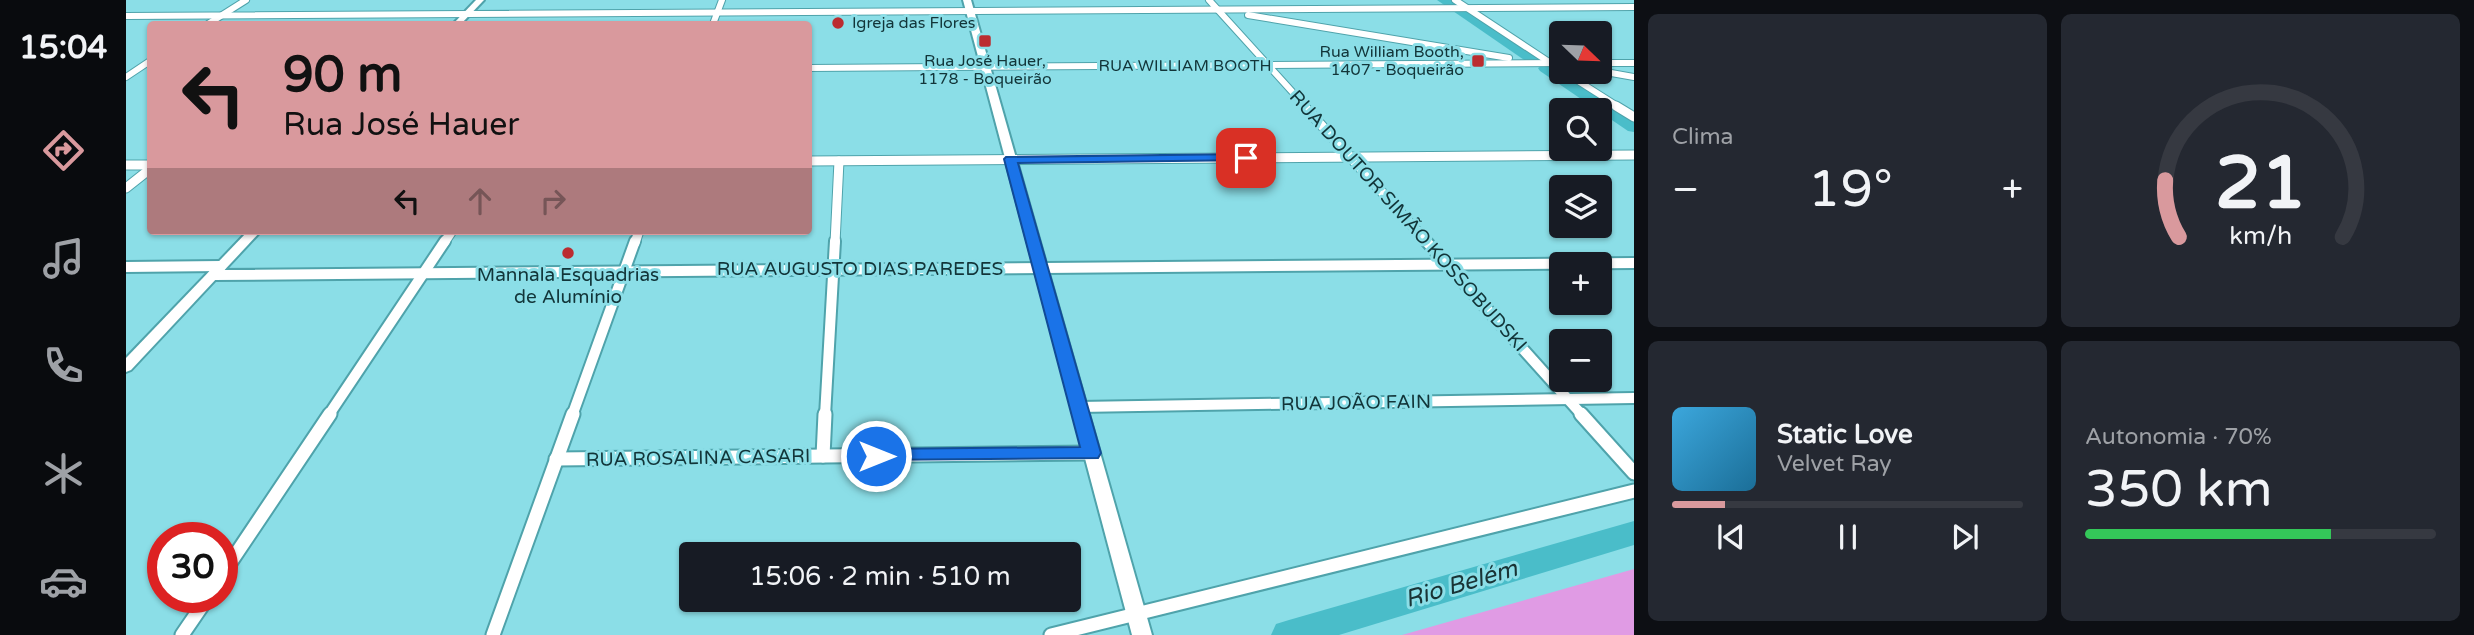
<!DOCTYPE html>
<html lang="pt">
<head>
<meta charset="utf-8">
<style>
	body { margin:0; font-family:"Varela Round",sans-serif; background:#242831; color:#f1f3f6; height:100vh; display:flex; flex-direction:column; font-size:26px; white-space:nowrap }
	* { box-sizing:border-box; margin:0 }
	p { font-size:23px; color:#9ea1a6 }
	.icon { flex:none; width:38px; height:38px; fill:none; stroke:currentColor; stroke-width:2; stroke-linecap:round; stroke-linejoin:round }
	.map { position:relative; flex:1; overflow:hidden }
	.drawer { display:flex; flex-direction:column; gap:14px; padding:14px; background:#0d0f14; width:840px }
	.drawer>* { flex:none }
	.top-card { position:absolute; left:21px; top:21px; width:665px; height:214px; border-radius:7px; box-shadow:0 2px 5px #0004; background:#d9999d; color:#111; overflow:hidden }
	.needle { width:46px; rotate:113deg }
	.fabs { position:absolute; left:1423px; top:21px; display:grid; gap:14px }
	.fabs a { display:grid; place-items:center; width:63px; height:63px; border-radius:7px; background:#171b24; box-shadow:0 2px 5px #0004; font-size:35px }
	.speed { position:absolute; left:21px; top:522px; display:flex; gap:14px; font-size:35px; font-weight:700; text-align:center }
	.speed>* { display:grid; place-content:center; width:91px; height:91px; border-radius:50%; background:#171b24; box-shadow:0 2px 5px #0004; line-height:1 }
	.speed .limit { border:10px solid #d22; background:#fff; color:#111 }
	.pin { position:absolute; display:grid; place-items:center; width:60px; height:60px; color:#fff; margin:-30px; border-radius:14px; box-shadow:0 4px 10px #0006 }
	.me { position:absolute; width:77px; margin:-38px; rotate:90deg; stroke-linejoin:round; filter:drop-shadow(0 0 5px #0008) }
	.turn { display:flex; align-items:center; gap:24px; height:147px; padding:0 21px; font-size:32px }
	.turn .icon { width:91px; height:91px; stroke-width:2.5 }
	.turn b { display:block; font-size:49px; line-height:60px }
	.lanes { display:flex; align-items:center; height:66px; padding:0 21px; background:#0003; justify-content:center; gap:35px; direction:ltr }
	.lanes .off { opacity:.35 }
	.big { font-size:52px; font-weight:600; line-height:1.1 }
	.drawer .tile { flex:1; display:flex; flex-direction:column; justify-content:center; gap:10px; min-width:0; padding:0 24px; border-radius:10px; background:#242831 }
	.drawer .dial { align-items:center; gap:0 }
	.dial svg { height:182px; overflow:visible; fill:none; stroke:#363941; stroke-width:7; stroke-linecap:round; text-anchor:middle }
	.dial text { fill:#f1f3f6; stroke:none }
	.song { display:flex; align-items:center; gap:21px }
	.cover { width:84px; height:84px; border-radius:10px; background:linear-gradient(135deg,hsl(200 70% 55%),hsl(200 70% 35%)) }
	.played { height:7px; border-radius:4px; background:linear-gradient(90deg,#d9999d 15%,#363941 15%) }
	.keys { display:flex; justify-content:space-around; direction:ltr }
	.heat { display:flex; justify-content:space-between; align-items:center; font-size:38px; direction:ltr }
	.charge { height:10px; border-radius:5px; background:linear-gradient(90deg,#34c759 70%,#363941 0) }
	.drawer .tiles { flex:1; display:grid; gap:14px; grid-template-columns:repeat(2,1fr) }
	.trip { position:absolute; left:553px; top:542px; width:402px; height:70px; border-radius:7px; background:#171b24; box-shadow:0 2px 5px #0004; font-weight:600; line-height:70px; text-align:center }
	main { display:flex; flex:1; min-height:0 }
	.tab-bar { display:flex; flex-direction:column; width:126px; justify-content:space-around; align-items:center; background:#090b0e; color:#9ea1a6 }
	.tab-bar .icon { width:49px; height:49px }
	.tab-bar .on { color:#d9999d }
	.tab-bar b { font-size:32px; color:#f1f3f6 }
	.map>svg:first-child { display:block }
	.green { fill:#e09be4 }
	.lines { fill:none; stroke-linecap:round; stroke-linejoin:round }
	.river { fill:#4abdc9; fill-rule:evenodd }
	.minor-far3-casing { stroke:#4fa3ab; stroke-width:8 }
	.minor-far2-casing { stroke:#4fa3ab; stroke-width:11 }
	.minor-far1-casing { stroke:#4fa3ab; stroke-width:14 }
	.minor-casing { stroke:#4fa3ab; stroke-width:17 }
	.secondary-casing { stroke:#4fa3ab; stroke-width:4 }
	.minor-far3 { stroke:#fff; stroke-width:6 }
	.minor-far2 { stroke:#fff; stroke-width:9 }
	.minor-far1 { stroke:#fff; stroke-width:10 }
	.minor { stroke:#fff; stroke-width:13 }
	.secondary { fill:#fff; fill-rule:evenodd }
	.route { fill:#1a73e8; stroke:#114b97; stroke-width:2 }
	.poi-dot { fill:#bb2c30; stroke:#8bdee7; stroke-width:2.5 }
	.labels { text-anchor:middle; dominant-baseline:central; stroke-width:6; stroke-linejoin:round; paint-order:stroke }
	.far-poi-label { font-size:16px; fill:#123539; stroke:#8bdee7; text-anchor:start }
	.far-street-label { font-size:16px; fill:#123539; stroke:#8bdee7 }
	.street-label { font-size:19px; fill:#123539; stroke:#8bdee7 }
	.poi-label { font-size:19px; fill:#123539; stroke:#8bdee7 }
	.near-water-label { font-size:24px; font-style:italic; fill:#193335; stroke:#8bdee7 }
</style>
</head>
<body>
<main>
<nav class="tab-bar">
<b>15:04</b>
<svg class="icon on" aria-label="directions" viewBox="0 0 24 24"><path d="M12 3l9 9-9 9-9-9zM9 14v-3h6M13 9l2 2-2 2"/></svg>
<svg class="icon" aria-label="music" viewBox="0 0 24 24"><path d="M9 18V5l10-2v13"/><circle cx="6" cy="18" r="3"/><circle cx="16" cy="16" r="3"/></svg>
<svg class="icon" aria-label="phone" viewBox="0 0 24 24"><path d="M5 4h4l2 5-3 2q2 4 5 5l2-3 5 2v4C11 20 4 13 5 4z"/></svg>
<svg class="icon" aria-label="climate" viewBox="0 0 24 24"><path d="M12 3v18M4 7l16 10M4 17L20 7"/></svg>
<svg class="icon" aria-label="car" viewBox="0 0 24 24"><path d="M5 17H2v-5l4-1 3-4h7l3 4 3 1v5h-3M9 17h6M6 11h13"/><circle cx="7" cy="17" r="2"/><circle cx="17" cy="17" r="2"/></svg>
</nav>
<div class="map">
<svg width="1508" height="635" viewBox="0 0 1508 635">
	<rect width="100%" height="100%" fill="#8bdee7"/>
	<polygon class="green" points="1508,569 1508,635 1276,635"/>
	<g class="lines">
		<g class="river">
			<polygon points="1311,0 1327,0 1414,59 1406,64 1401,62"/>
			<polygon points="1420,63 1508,119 1508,132 1502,131 1414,71 1412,68"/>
			<polygon points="1508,521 1508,545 1213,635 1145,635 1150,624 1163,620"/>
		</g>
		<defs>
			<g id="minor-far3">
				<polyline points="1083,0 1180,107"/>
				<polyline points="1329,0 1426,64"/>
				<polyline points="1122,15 1383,58"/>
				<polyline points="0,16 1508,7"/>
				<polyline points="82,24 120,0"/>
				<polyline points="587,24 596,0"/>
				<polyline points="1474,63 1508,63"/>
				<polyline points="682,68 1435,63"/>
				<polyline points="1474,71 1508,77"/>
				<polyline points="1438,72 1493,107"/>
				<polyline points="0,77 24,61"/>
			</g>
			<g id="minor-far2">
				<polyline points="1178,106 1302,243"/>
				<polyline points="1490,106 1508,117"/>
				<polyline points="682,161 1508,155"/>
				<polyline points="0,165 24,165"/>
				<polyline points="0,188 24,169"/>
				<polyline points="318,243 326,231"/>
				<polyline points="509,243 513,231"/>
				<polyline points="709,243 713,161"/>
			</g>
			<g id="minor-far1">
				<polyline points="1300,241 1457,416"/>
				<polyline points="0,267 95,266"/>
				<polyline points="87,275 1508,263"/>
				<polyline points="953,407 1508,398"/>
				<polyline points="202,416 319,241"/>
				<polyline points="446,416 509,241"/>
				<polyline points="699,416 709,241"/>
			</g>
			<g id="minor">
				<polyline points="1455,414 1508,473"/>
				<polyline points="697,456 699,414"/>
				<polyline points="430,459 966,453"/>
				<polyline points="96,575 204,414"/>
				<polyline points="56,635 82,597"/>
				<polyline points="367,635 447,414"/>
				<polyline points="925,635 1508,491"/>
			</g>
			<g id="secondary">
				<polygon points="350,0 358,0 335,24 327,24"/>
				<polygon points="837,0 845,0 1026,635 1006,635"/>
				<polygon points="122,231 135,231 5,370 0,372 0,358"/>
			</g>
		</defs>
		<use href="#minor-far3" class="minor-far3-casing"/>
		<use href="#minor-far2" class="minor-far2-casing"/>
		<use href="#minor-far1" class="minor-far1-casing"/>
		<use href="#minor" class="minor-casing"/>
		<use href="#secondary" class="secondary-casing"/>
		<use href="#minor-far3" class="minor-far3"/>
		<use href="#minor-far2" class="minor-far2"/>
		<use href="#minor-far1" class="minor-far1"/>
		<use href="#minor" class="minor"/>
		<use href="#secondary" class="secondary"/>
	</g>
	<polygon class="route" points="1120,154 1124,155 1124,160 892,163 975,453 972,458 743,460 740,456 743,451 750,449 954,447 878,159 880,157"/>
	<g class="poi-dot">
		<circle cx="712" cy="23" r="7"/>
		<rect x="852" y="34" width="14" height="14" rx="3.5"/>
		<rect x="1345" y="54" width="14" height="14" rx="3.5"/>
		<circle cx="442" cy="253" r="7"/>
	</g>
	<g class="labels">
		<g class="far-poi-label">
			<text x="726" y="23">Igreja das Flores</text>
			<text x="1338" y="52" text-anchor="end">Rua William Booth,<tspan x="1338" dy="18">1407 - Boqueirão</tspan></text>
			<text x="859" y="61" text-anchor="middle">Rua José Hauer,<tspan x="859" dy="18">1178 - Boqueirão</tspan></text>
		</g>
		<g class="far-street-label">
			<text x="1059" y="66">RUA WILLIAM BOOTH</text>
		</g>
		<g class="street-label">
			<text transform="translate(1282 221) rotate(48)">RUA DOUTOR SIMÃO KOSSOBUDSKI</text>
			<text x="734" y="269">RUA AUGUSTO DIAS PAREDES</text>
			<text transform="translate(1230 403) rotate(-1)">RUA JOÃO FAIN</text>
			<text transform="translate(572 458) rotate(-1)">RUA ROSALINA CASARI</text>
		</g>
		<g class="poi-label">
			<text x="442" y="275">Mannala Esquadrias<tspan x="442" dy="22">de Alumínio</tspan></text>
		</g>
		<g class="near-water-label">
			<text transform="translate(1335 584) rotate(-16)">Rio Belém</text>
		</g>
	</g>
</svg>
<div class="fabs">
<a><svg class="needle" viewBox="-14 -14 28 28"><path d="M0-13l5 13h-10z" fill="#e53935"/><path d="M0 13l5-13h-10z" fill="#9ea1a6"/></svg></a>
<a><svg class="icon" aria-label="search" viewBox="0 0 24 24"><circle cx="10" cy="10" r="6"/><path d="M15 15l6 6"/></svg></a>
<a><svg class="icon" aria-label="layers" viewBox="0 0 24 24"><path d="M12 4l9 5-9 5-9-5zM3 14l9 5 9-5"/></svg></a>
<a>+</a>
<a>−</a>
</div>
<div class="speed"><div class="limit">30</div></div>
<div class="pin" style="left:1120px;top:158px;background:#d93025"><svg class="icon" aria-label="arrive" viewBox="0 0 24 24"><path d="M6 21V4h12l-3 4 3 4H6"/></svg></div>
<svg class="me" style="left:750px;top:456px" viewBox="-20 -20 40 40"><circle r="17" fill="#1a73e8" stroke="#fff" stroke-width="3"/><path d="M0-11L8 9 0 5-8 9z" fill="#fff"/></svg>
<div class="trip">15:06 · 2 min · 510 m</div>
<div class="top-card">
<div class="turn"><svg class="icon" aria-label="left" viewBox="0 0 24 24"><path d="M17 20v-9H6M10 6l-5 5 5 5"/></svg><div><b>90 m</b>Rua José Hauer</div></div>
<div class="lanes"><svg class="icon" aria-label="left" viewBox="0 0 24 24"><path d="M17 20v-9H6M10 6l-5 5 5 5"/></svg><svg class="icon off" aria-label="ahead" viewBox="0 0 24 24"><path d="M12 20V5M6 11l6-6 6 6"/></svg><svg class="icon off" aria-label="right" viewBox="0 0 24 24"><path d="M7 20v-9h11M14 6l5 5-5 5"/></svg></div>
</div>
</div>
<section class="drawer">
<div class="tiles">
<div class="tile"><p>Clima</p>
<div class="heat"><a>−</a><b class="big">19°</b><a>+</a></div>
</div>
<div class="tile dial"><svg viewBox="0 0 100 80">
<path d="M14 69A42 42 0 1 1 86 69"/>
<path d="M14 69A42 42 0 0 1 8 44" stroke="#d9999d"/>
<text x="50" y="56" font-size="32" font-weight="700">21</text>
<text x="50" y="72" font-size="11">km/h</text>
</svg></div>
<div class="tile">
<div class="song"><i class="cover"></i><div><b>Static Love</b><p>Velvet Ray</p></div></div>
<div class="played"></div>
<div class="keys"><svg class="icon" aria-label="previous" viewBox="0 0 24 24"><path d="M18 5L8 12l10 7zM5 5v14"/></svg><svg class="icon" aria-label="pause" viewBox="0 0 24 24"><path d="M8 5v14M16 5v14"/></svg><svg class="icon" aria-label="next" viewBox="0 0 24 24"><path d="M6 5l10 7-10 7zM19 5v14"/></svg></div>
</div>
<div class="tile"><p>Autonomia · 70%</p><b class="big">350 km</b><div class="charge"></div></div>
</div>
</section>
</main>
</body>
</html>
